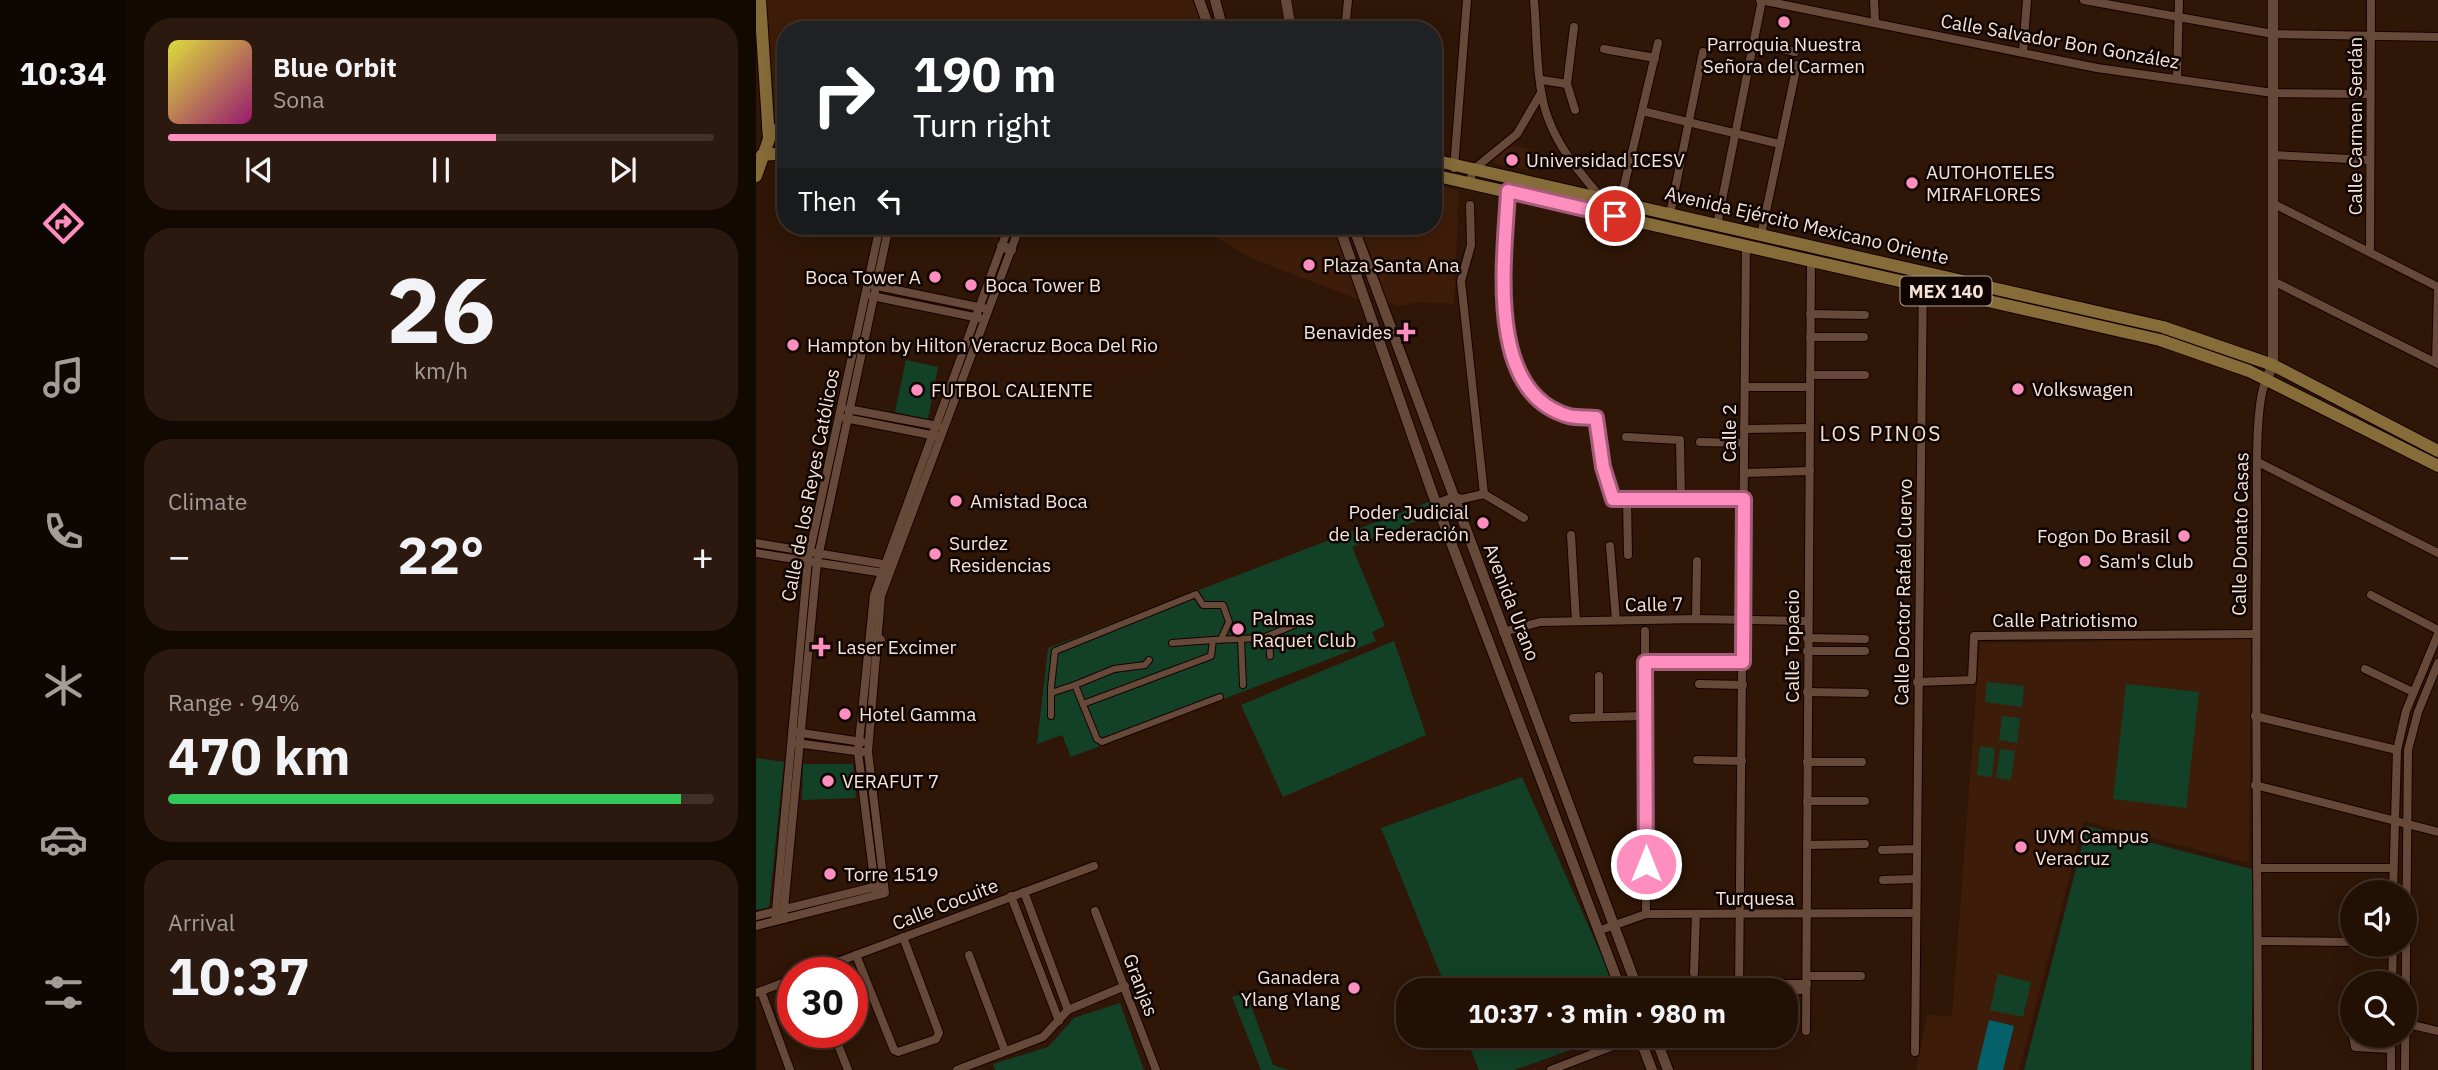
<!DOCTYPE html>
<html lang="en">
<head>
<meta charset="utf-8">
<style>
	body { margin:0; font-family:"IBM Plex Sans",sans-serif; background:#2b190f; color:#f1f3f6; height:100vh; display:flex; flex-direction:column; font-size:26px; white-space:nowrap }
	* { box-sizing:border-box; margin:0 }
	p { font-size:23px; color:#a39d9a }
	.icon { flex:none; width:38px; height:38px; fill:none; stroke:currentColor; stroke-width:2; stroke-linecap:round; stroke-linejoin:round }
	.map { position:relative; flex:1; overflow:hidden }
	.sheet { display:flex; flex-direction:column; gap:18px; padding:18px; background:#130903; width:630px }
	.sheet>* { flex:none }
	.banner { position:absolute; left:21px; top:21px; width:665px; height:214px; border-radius:28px; box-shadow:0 4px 18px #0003,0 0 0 2px #403027; background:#202124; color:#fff; overflow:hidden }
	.buttons { position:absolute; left:1584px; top:880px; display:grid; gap:14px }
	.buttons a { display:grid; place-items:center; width:77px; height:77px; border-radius:50%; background:#231005; box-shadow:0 4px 18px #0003,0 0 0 2px #403027; font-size:35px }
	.speed { position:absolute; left:21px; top:957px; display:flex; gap:14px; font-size:35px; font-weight:700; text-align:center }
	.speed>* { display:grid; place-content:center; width:91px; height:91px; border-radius:50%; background:#231005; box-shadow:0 4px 18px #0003,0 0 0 2px #403027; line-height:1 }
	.speed .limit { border:10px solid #d22; background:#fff; color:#111 }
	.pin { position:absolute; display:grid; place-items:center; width:60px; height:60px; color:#fff; margin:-30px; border:4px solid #fff; border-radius:50%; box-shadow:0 2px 7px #0007 }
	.me { position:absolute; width:77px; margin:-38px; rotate:0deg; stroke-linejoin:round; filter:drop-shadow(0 0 5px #0008) }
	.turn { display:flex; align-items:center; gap:24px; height:147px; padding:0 21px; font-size:32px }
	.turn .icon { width:91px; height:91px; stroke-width:2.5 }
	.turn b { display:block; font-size:49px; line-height:60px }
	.then { display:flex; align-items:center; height:66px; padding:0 21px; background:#0003; gap:14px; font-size:26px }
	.big { font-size:52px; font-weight:700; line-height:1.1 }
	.sheet .card { flex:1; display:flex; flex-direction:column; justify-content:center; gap:10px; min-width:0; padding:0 24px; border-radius:28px; background:#2b190f }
	.sheet .dial { align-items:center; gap:0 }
	.dial b { font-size:91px; line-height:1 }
	.song { display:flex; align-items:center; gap:21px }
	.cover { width:84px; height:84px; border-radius:10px; background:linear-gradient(135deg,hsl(60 70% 55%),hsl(320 70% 35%)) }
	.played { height:7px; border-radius:4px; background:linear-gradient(90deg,#fe8ebd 60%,#403027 60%) }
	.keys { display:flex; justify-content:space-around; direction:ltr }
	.heat { display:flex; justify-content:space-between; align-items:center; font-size:38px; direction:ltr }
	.charge { height:10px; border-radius:5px; background:linear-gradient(90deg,#34c759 94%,#403027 0) }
	.trip { position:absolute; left:640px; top:978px; width:402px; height:70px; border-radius:28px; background:#231005; box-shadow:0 4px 18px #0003,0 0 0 2px #403027; font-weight:700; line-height:70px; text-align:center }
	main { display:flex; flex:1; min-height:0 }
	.tabs { display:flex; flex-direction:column; width:126px; justify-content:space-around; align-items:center; background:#0e0602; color:#a39d9a }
	.tabs .icon { width:49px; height:49px }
	.tabs .on { color:#fe8ebd }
	.tabs b { font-size:32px; color:#f1f3f6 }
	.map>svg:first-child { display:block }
	.built { fill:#3d1d09 }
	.green { fill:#134128 }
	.water { fill:#046169 }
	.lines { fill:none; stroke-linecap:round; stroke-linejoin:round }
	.pedestrian-casing { stroke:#160200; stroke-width:8 }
	.minor-casing { stroke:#160200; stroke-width:10 }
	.tertiary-casing { stroke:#160200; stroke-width:11 }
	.secondary-casing { stroke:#160200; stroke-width:12 }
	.primary-casing { stroke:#160200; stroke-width:14 }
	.pedestrian { stroke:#674939; stroke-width:6 }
	.minor { stroke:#674939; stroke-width:8 }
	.tertiary { stroke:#674939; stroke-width:10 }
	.secondary { stroke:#674939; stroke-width:10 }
	.primary { stroke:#866c39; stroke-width:12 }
	.route-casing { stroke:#a55c7b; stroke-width:18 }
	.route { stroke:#fe8ebd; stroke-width:12 }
	.poi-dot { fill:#fe8ebd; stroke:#0f0502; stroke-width:2.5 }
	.labels { text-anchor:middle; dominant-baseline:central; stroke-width:5; stroke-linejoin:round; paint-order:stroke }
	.shield { fill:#0f0502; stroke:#b0a098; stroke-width:2 }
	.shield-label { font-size:18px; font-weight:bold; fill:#f5e3d9 }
	.street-label { font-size:19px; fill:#f5e3d9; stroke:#0f0502 }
	.poi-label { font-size:19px; fill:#f5e3d9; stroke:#0f0502; text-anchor:start }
	.neighbourhood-label { font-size:21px; letter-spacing:2px; fill:#f5e3d9; stroke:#0f0502 }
</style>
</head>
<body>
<main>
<nav class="tabs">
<b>10:34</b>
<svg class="icon on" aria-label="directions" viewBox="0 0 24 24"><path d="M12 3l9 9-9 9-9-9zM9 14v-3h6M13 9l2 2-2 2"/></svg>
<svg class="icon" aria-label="music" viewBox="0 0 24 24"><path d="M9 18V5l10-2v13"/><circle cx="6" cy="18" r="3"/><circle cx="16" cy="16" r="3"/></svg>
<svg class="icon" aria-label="phone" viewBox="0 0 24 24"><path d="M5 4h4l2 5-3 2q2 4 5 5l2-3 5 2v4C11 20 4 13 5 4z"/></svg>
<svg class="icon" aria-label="climate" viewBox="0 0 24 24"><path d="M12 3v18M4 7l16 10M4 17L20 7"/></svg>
<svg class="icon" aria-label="car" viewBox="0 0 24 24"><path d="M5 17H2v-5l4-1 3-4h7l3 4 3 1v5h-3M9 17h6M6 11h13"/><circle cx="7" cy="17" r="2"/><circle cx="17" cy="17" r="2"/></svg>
<svg class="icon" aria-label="filters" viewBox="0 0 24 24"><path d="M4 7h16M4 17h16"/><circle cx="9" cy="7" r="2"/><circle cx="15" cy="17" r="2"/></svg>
</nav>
<section class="sheet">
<div class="card">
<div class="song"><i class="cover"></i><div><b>Blue Orbit</b><p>Sona</p></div></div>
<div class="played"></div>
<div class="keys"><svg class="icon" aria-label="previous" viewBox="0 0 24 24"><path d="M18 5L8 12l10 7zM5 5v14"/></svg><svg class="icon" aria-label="pause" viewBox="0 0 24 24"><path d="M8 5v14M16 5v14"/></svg><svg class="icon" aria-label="next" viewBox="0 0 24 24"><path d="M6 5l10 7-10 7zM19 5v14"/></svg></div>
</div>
<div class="card dial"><b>26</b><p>km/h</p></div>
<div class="card"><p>Climate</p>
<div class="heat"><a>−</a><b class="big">22°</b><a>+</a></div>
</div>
<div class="card"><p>Range · 94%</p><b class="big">470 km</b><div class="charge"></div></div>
<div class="card"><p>Arrival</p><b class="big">10:37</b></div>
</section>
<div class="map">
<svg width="1682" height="1070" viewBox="0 0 1682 1070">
	<rect width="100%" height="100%" fill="#2f1607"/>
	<g class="built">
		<polygon points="10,0 439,0 449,30 30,30 30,128 23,125 14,106"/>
		<polygon points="756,146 774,149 772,170 738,163 739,157"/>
		<polygon points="677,184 703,190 698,304 663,302 644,306 631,302 604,226 677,226"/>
		<polygon points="446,226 579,226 606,301 493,257 456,235"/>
		<polygon points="1495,639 1493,863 1328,821 1263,1070 1160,1070 1171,1015 1196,1016 1224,643"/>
	</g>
	<g class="green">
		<polygon points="150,360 182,367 172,419 139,412"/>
		<polygon points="675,501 680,513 596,547 629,626 616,632 620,641 315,757 306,735 281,744 292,648"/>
		<polygon points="638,641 670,735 527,797 485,705"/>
		<polygon points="1231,682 1268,686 1266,707 1229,702"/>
		<polygon points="1370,684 1443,692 1430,808 1357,799"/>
		<polygon points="1246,716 1264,718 1261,743 1243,740"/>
		<polygon points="1224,746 1239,748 1236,777 1221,775"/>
		<polygon points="1244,749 1259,751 1255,780 1240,778"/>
		<polygon points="0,758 28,762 13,907 0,910"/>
		<polygon points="47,764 97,764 100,798 46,800"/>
		<polygon points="766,777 861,990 691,990 625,828"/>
		<polygon points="1331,826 1499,870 1495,1070 1268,1070"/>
		<polygon points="1242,974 1275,982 1267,1017 1234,1010"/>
		<polygon points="490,992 517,1065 533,1070 505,1070 476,997"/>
		<polygon points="364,1003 388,1070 239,1070 237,1064 292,1047 318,1018"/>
		<polygon points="709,1036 854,1036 758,1070 723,1070"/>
	</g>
	<polygon class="water" points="1233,1020 1258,1026 1247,1070 1221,1070"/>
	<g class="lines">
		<defs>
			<g id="pedestrian">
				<polyline points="513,636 514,656"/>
				<polyline points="485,640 487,685"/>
				<polyline points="416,643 457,640"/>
				<polyline points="319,685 358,669 389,665 393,660"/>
				<polyline points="295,693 295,716"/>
				<polyline points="464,697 346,742 341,739 319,685 295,693 295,687 299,651 440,594 447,605 467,605 473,622 465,639"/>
				<polyline points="327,704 455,656 457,640 507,638 538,625 541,618"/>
			</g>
			<g id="minor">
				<path d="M778,0C781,34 780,88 792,118C803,149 825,174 846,199"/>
				<polyline points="1004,0 1341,68 1517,93 1614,94"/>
				<polyline points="1118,0 1119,21"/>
				<polyline points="1328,0 1517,34 1682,37"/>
				<polyline points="818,27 811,84 819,110"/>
				<polyline points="589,30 592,0"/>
				<polyline points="998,43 1039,52"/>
				<polyline points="848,49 899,58"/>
				<polyline points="1267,52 1271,0"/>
				<polyline points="1421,79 1423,0"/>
				<polyline points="786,80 811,84"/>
				<polyline points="886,111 1024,144"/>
				<polyline points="1517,155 1613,160"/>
				<polyline points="698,168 711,0"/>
				<path d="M755,178C751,200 751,224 749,247C746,302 744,398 813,416C821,418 832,417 840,418L847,466L857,499L988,500"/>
				<polyline points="713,183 718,169 761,134 785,93"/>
				<polyline points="864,203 902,43"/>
				<polyline points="1518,204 1682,287"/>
				<polyline points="714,205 715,245 705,281 728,494"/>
				<polyline points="914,214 947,52"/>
				<polyline points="961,225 1006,0"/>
				<polyline points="1005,235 1041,65"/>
				<polyline points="1614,252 1615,0"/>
				<polyline points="1517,281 1682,364"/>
				<polyline points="116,285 227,308"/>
				<polyline points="116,296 223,318"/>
				<polyline points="1054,314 1109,315"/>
				<polyline points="1054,337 1108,337"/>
				<polyline points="1680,363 1682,289"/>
				<polyline points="1054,375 1109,375"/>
				<polyline points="989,387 1053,387"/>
				<polyline points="92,409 182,426"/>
				<polyline points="89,418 180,436"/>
				<polyline points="988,429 1053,428"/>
				<polyline points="870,437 924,440 925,499"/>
				<polyline points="944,442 988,443"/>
				<polyline points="1502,462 1682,553"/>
				<polyline points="989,473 1054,471"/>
				<polyline points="706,499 728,494 768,518"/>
				<polyline points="871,499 872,555"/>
				<polyline points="681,503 698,497 706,499 682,508"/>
				<polyline points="815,535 820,621"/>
				<polyline points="0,543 133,565"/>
				<polyline points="854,546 860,620"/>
				<polyline points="0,553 128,573"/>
				<polyline points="1615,595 1682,630"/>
				<polyline points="940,619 941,561"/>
				<polyline points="889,631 890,914"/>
				<polyline points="747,632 784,622 940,619 1052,621"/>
				<polyline points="1051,638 1109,639"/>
				<polyline points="1051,651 1109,651"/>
				<polyline points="889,662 987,662"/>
				<polyline points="1609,669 1657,692"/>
				<polyline points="1161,682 1216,680 1218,636 1500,634"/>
				<polyline points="943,684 987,685"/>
				<polyline points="1051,692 1109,693"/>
				<polyline points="1499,716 1641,750"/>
				<polyline points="843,717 843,676"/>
				<polyline points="817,718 889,716"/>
				<polyline points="39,732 106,742"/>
				<polyline points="40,743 107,752"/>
				<polyline points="941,760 986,761"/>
				<polyline points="1051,762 1106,762"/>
				<polyline points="1499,785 1682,832"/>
				<polyline points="1051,801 1109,801"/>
				<polyline points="1051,845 1109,844"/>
				<polyline points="1126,850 1161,849"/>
				<polyline points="1501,868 1637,868"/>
				<polyline points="1127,880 1160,879"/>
				<polyline points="268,892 312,1010"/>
				<polyline points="1637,892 1641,750 1650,711 1682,634"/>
				<polyline points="120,895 102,752 118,595 253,226"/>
				<polyline points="255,896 303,1021"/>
				<polyline points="339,911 400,1070"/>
				<polyline points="0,916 122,886"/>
				<polyline points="27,919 61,562 133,226"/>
				<polyline points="19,921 52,560 124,226"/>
				<polyline points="0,926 129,893 112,752 125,596 264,226"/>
				<polyline points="842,931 890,914 1160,913"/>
				<polyline points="1502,941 1596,942"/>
				<polyline points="100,955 138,1050 142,1052 180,1039 183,1033 147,937"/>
				<polyline points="213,955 249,1051"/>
				<polyline points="52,973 338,866"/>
				<polyline points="938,973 940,914"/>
				<polyline points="1051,976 1105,976"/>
				<polyline points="983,984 1051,984"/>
				<polyline points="1636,984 1637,945"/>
				<polyline points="983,990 990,245"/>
				<polyline points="983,990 1050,990"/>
				<polyline points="5,991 34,1070"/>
				<polyline points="0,993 37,979"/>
				<polyline points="1648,1023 1682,1031"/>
				<polyline points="1050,1031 1055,261"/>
				<polyline points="77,1032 92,1070"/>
				<polyline points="1597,1036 1599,1047 1635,1049"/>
				<polyline points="1159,1052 1167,271"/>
				<polyline points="201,1070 287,1037 312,1010 369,986"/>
				<polyline points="795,1070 883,1036"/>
				<path d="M1502,1070C1502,893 1499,716 1501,538C1502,503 1497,408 1510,380"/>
				<polyline points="1635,1070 1635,1036"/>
				<polyline points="1649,1070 1652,750 1662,712 1682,663"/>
			</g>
			<g id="tertiary">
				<polyline points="530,0 535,30"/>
				<polyline points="246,246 255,250"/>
				<polyline points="1510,380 1517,365 1517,0"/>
				<polyline points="115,639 124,640"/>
			</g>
			<g id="secondary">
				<polyline points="443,0 454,30"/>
				<polyline points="459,0 467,30"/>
				<polyline points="583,226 677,495 865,990"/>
				<polyline points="597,226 882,990"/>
				<polyline points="883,1036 896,1070"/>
				<polyline points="899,1036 912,1070"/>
			</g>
			<g id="primary">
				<polyline points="12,127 30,138"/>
				<polyline points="6,155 30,153"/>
				<polyline points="677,160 1407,327 1517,365 1682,451"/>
				<polyline points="677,175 1404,340 1493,371 1682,466"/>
				<polyline points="0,176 13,139 4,0"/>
			</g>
		</defs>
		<use href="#pedestrian" class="pedestrian-casing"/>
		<use href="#minor" class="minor-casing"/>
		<use href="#tertiary" class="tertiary-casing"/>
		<use href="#secondary" class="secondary-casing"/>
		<use href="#primary" class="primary-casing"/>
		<use href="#pedestrian" class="pedestrian"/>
		<use href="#minor" class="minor"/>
		<use href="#tertiary" class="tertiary"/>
		<use href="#secondary" class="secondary"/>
		<use href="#primary" class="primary"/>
	</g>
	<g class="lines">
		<defs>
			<path id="route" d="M859,216L752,191C749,256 728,393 813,416C821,418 832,417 840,418L847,467L857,499H988L987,662H889L890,864"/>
		</defs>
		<use href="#route" class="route-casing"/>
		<use href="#route" class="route"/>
	</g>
	<g class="poi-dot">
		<circle cx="1028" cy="22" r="7"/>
		<circle cx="756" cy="160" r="7"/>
		<circle cx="1156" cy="183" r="7"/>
		<circle cx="553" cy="265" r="7"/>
		<circle cx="179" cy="277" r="7"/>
		<circle cx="215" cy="285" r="7"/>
		<path d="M646.5 321.5h7v7h7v7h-7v7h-7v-7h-7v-7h7z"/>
		<circle cx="37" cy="345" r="7"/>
		<circle cx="1262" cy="389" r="7"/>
		<circle cx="161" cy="390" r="7"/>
		<circle cx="200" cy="501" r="7"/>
		<circle cx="727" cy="523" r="7"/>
		<circle cx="1428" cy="536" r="7"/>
		<circle cx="179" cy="554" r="7"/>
		<circle cx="1329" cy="561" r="7"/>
		<circle cx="482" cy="629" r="7"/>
		<path d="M61.5 636.5h7v7h7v7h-7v7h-7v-7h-7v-7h7z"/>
		<circle cx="89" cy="714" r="7"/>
		<circle cx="72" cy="781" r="7"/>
		<circle cx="1265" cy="847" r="7"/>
		<circle cx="74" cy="874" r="7"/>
		<circle cx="598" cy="988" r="7"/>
	</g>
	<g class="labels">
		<rect class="shield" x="1144.5" y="276.5" width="91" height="29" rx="5"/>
		<g class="shield-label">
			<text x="1190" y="291">MEX 140</text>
		</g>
		<g class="street-label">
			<text transform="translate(1304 41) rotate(10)">Calle Salvador Bon González</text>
			<text transform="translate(1599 126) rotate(-90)">Calle Carmen Serdán</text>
			<text transform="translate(1051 225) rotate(13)">Avenida Ejército Mexicano Oriente</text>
			<text transform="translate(973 433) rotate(-90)">Calle 2</text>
			<text transform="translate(54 485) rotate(-79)">Calle de los Reyes Católicos</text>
			<text transform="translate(1484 534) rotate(-89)">Calle Donato Casas</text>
			<text transform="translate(1147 592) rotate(-89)">Calle Doctor Rafaél Cuervo</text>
			<text transform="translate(756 602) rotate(69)">Avenida Urano</text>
			<text transform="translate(898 604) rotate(-1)">Calle 7</text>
			<text x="1309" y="620">Calle Patriotismo</text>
			<text transform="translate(1036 646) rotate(-90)">Calle Topacio</text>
			<text x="999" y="898">Turquesa</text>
			<text transform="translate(189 904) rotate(-21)">Calle Cocuite</text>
			<text transform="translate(385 985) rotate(69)">Granjas</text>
		</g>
		<g class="poi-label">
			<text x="1028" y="44" text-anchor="middle">Parroquia Nuestra<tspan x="1028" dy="22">Señora del Carmen</tspan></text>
			<text x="770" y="160">Universidad ICESV</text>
			<text x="1170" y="172">AUTOHOTELES<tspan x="1170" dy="22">MIRAFLORES</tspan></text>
			<text x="567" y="265">Plaza Santa Ana</text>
			<text x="165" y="277" text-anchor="end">Boca Tower A</text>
			<text x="229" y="285">Boca Tower B</text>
			<text x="636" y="332" text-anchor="end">Benavides</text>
			<text x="51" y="345">Hampton by Hilton Veracruz Boca Del Rio</text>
			<text x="1276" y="389">Volkswagen</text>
			<text x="175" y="390">FUTBOL CALIENTE</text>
			<text x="214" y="501">Amistad Boca</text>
			<text x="713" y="512" text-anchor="end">Poder Judicial<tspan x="713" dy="22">de la Federación</tspan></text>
			<text x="1414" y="536" text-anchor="end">Fogon Do Brasil</text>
			<text x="193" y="543">Surdez<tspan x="193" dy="22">Residencias</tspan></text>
			<text x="1343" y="561">Sam's Club</text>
			<text x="496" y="618">Palmas<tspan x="496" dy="22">Raquet Club</tspan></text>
			<text x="81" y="647">Laser Excimer</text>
			<text x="103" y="714">Hotel Gamma</text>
			<text x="86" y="781">VERAFUT 7</text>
			<text x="1279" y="836">UVM Campus<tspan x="1279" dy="22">Veracruz</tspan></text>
			<text x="88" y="874">Torre 1519</text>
			<text x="584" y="977" text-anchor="end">Ganadera<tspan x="584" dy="22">Ylang Ylang</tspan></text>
		</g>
		<g class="neighbourhood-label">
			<text x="1125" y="433">LOS PINOS</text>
		</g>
	</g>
</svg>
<div class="buttons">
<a><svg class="icon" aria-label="sound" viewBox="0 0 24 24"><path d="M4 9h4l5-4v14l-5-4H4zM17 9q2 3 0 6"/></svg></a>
<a><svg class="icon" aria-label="search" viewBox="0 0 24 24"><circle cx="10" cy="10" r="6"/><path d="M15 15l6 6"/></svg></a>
</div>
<div class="speed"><div class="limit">30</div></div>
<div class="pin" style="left:859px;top:216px;background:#d93025"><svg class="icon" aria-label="arrive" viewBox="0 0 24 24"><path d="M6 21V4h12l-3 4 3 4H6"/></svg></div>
<svg class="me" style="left:890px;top:864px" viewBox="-20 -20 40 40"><circle r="17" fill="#fe8ebd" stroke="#fff" stroke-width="3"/><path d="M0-11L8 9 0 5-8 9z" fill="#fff"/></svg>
<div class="trip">10:37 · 3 min · 980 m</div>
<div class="banner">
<div class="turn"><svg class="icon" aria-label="right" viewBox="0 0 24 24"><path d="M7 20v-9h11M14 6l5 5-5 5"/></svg><div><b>190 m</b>Turn right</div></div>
<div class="then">Then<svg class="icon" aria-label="left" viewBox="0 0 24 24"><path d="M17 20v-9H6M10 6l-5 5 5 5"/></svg></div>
</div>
</div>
</main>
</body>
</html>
